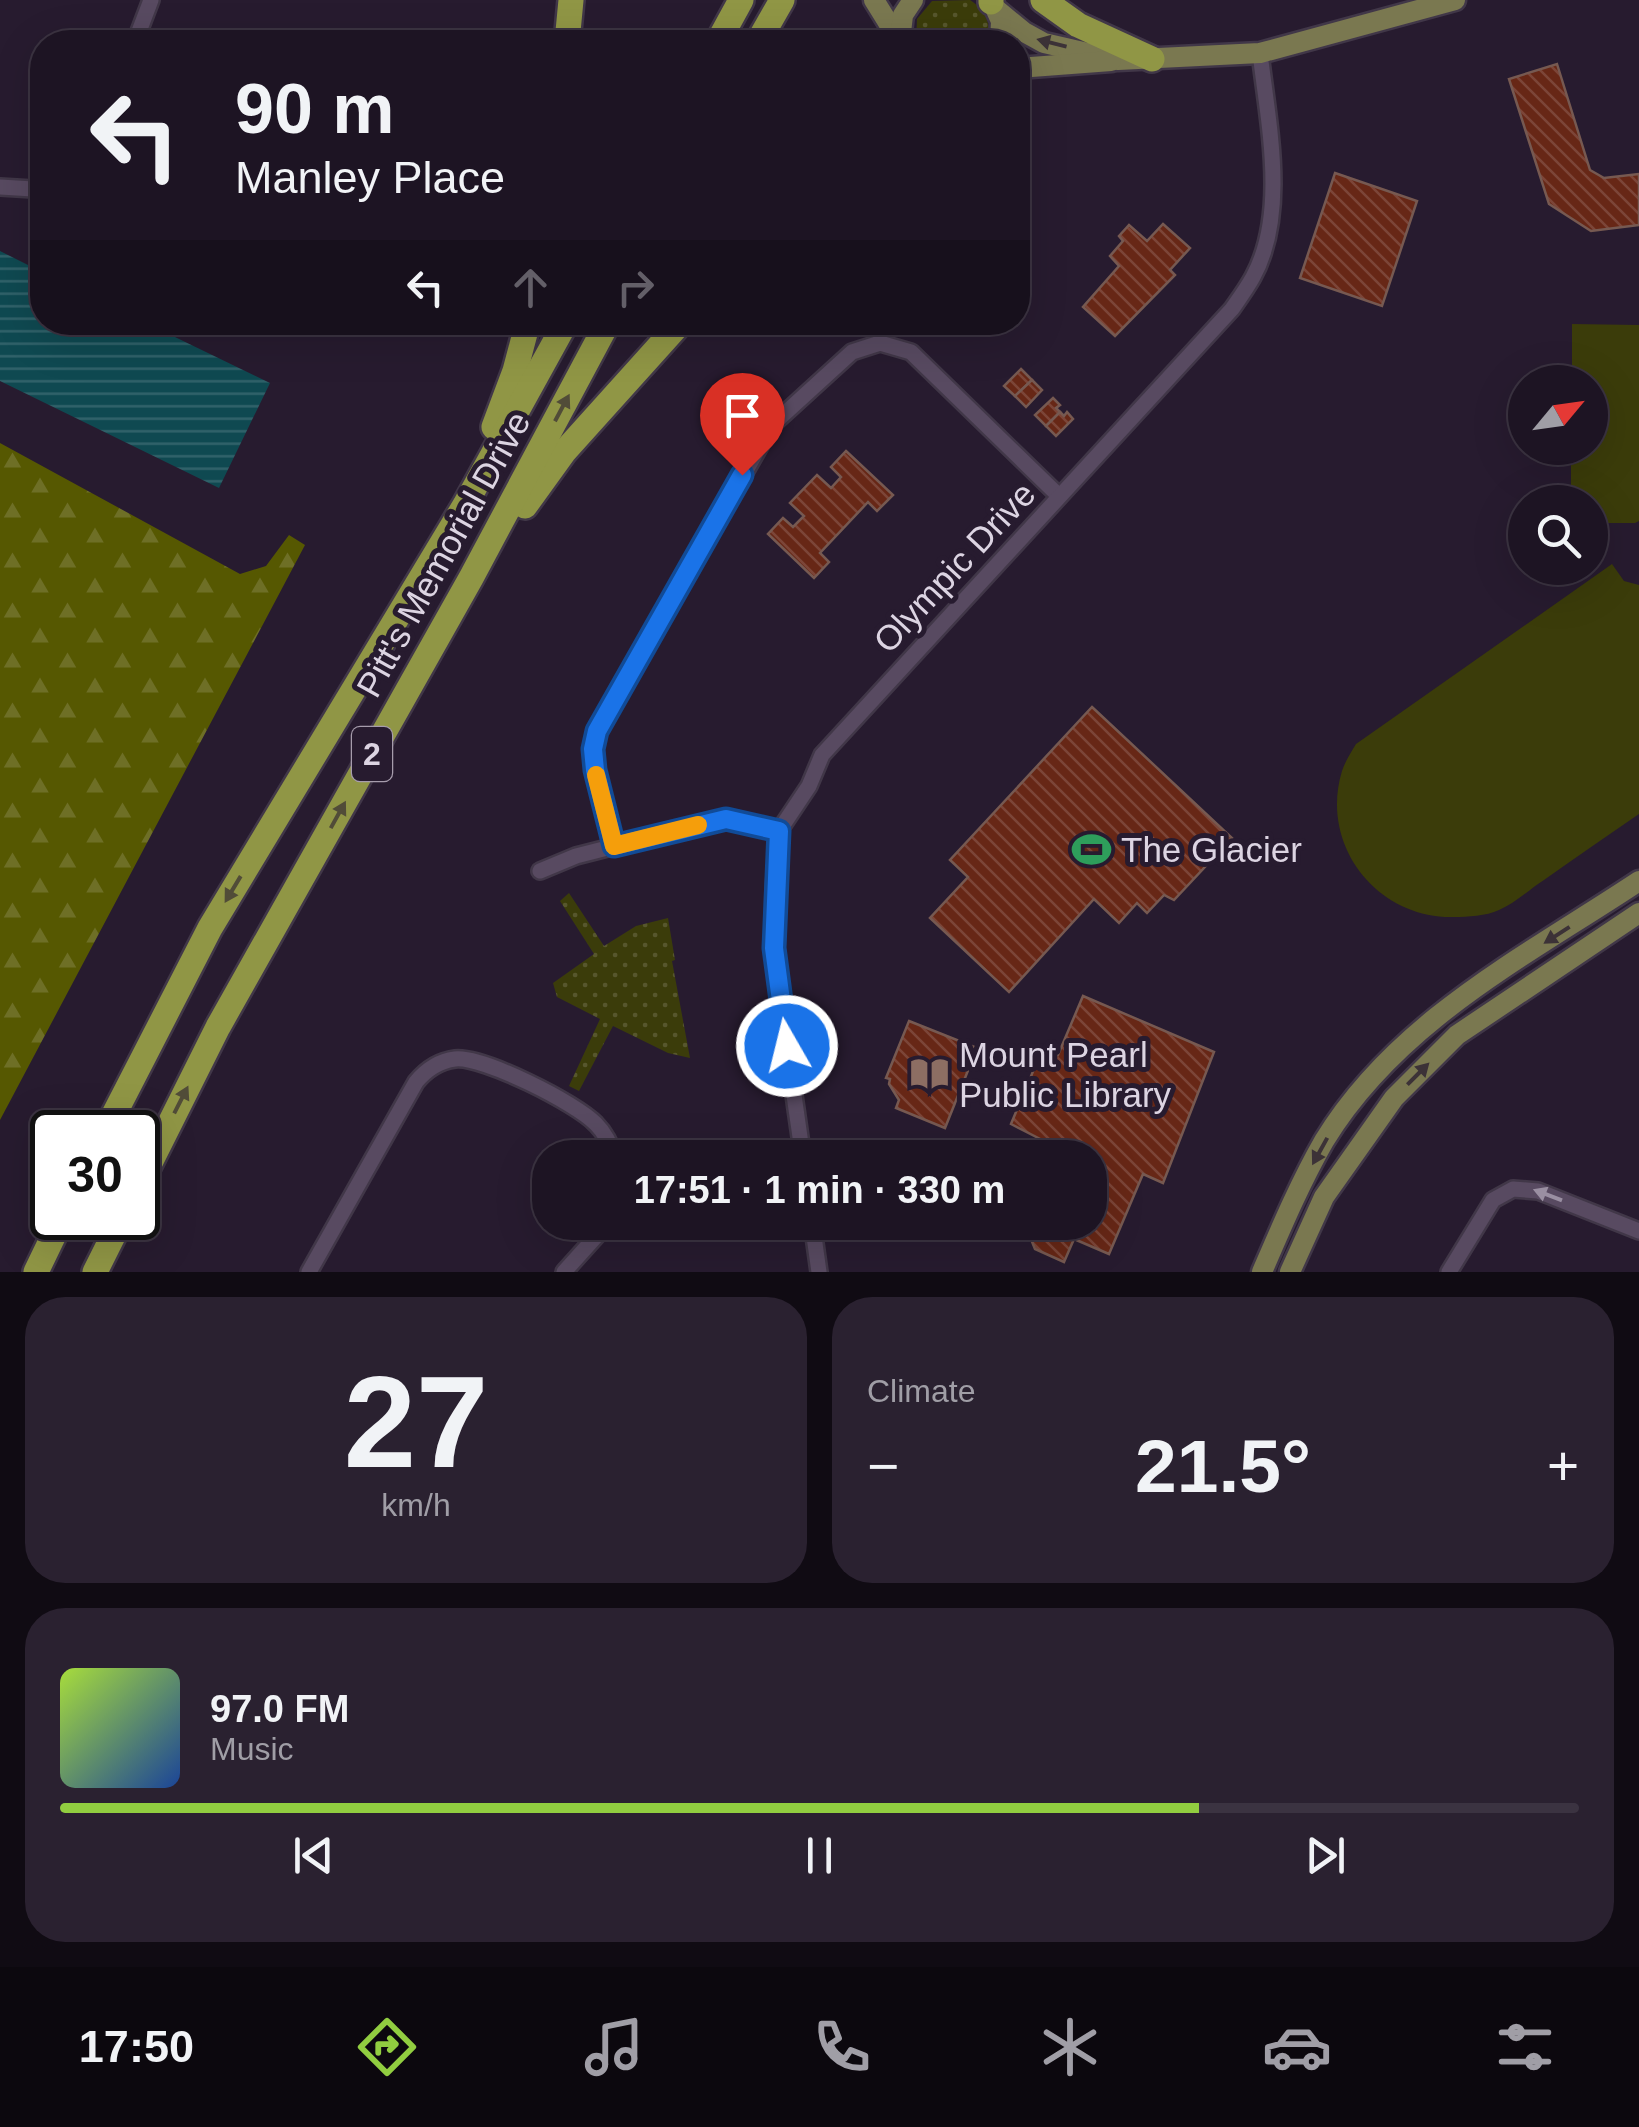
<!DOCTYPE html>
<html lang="en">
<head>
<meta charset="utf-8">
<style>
	body { margin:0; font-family:Arial,sans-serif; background:#2a2130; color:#f1f3f6; height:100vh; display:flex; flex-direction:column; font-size:38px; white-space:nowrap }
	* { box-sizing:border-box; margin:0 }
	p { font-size:32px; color:#a09ea6 }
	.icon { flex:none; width:55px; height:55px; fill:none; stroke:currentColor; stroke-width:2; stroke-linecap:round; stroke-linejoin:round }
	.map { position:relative; height:1272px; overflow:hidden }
	.drawer { display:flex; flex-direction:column; gap:25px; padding:25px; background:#100b13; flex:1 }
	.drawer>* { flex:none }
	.banner { position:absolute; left:30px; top:30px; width:1000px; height:305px; border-radius:40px; box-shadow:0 10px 40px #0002,0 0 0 2px #3b3341; background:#1d1423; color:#f1f3f6; overflow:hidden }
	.needle { width:65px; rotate:61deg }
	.fabs { position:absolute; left:1508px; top:365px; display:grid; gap:20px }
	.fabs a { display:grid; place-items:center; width:100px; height:100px; border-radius:50%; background:#1d1423; box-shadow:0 10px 40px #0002,0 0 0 2px #3b3341; font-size:50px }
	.speed { position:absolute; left:30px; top:1110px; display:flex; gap:20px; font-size:50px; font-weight:700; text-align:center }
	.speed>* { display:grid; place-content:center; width:130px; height:130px; border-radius:50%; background:#1d1423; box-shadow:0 10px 40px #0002,0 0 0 2px #3b3341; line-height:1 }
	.speed .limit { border:5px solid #111; border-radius:15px; background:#fff; color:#111 }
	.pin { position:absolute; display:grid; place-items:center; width:85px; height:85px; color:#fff; margin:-102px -42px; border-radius:50% 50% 50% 0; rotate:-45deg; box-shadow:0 0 10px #0007 }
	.pin .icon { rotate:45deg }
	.me { position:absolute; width:110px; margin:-55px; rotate:352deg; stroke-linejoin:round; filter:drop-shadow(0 0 8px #0008) }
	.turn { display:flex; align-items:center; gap:35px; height:210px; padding:0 40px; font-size:45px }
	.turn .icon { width:130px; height:130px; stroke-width:2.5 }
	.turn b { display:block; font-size:70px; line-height:85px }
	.lanes { display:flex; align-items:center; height:95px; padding:0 40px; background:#0003; justify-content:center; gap:50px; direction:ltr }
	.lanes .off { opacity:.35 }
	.big { font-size:75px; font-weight:700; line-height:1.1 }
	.drawer .tile { flex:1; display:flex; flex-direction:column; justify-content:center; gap:15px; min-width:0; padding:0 35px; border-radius:40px; background:#2a2130 }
	.drawer .dial { align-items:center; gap:0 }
	.dial b { font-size:130px; line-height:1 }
	.song { display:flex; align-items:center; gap:30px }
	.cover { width:120px; height:120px; border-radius:15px; background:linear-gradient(135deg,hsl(80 70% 55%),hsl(220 70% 35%)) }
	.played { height:10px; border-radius:5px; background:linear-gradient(90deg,#91cd40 75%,#3b3341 75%) }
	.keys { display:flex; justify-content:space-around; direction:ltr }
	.heat { display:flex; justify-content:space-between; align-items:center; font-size:55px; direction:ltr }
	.drawer .tiles { flex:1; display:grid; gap:25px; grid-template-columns:1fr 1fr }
	.tile:last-child { grid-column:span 2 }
	.trip { position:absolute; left:532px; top:1140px; width:575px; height:100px; border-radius:40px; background:#1d1423; box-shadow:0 10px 40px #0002,0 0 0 2px #3b3341; font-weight:700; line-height:100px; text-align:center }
	.dock { display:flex; height:160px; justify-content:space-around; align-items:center; background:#0c080e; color:#a09ea6 }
	.dock .icon { width:70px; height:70px }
	.dock .on { color:#91cd40 }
	.dock b { font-size:45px; color:#f1f3f6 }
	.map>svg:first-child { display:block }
	.green { fill:url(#green-dots) }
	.forest { fill:url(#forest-firs) }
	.pitch { fill:#3b3c0a }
	.water { fill:url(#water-rules) }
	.building { fill:url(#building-back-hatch); stroke:#765951; stroke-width:2.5 }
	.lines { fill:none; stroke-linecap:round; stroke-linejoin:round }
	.minor-casing { stroke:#413748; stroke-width:20 }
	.major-casing { stroke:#413748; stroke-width:25 }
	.highway-casing { stroke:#413748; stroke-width:30 }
	.minor { stroke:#584a61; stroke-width:15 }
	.major { stroke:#7a7850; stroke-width:20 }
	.highway { stroke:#909645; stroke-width:25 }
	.oneway { fill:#3c3237 }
	.oneway2 { fill:#514c38 }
	.oneway3 { fill:#9a8fa2 }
	.route-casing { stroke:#114b97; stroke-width:25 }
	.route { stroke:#1a73e8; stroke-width:18 }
	.slow { stroke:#f59e0b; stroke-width:18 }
	.labels { text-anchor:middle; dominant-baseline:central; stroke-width:10; stroke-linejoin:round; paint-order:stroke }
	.shield { fill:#271b2f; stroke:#a69cac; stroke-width:2.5 }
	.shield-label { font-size:32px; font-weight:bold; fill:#dcd4e2 }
	.street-label { font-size:35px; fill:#dcd4e2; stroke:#271b2f }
	.poi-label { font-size:35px; fill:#dcd4e2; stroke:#271b2f; text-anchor:start }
</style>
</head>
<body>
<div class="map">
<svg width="1639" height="1272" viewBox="0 0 1639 1272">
	<defs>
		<pattern id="green-dots" width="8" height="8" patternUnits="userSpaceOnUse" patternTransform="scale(2.5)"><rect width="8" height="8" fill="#3b3c0a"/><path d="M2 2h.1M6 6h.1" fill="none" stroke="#57572d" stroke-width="1.8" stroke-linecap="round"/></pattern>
		<pattern id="forest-firs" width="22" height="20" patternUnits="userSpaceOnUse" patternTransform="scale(2.5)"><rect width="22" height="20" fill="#565801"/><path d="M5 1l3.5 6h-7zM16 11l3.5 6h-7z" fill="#6e6f26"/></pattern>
		<pattern id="water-rules" width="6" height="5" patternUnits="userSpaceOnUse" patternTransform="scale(2.5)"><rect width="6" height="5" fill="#0f4951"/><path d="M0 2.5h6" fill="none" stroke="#31626a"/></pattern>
		<pattern id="building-back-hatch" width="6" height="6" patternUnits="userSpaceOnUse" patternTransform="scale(2.5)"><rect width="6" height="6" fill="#672716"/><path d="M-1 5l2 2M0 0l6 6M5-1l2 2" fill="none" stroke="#7c4538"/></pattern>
	</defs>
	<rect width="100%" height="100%" fill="#271b2f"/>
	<g class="green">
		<path d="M970,0C986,10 991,24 989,42H916L917,19L932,1Z"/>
		<polygon points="569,893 604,946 636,926 668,918 675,960 672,961 690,1058 668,1053 613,1026 579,1091 569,1086 600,1019 557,997 553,983 594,954 560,901"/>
	</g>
	<polygon class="forest" points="0,443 240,574 266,566 289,535 305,545 0,1120"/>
	<g class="pitch">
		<polygon points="1572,324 1639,325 1639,521 1635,523 1590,523 1590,502 1571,502 1571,448 1590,448 1590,382 1572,382"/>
		<path d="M1612,564L1624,581L1639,585V814C1607,836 1575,858 1544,880C1530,889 1515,903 1499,910C1486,916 1468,917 1454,917C1378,919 1319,846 1342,771C1345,762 1351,752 1356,744Z"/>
	</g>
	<polygon class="water" points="0,251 42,272 42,322 146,323 270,383 219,488 0,381"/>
	<g class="building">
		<polygon points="1557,64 1590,170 1604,178 1639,174 1639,225 1591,231 1549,204 1509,79"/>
		<polygon points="1335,173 1417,201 1382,306 1300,278"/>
		<polygon points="1163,224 1190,248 1170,270 1175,275 1115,336 1083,307 1119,266 1110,256 1123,241 1119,236 1129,225 1147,241"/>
		<polygon points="1021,369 1032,380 1015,396 1004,386"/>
		<polygon points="1032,380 1042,390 1026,407 1015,396"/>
		<polygon points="1053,398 1060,405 1056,408 1060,412 1046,426 1035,415"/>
		<polygon points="1060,412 1064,416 1067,412 1073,419 1056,436 1046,426"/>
		<polygon points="846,451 893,495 877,511 868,502 820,553 829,562 814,578 768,534 783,518 793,527 804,516 790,503 817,475 831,488 841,477 831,467"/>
		<polygon points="1092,707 1232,838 1174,900 1164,895 1147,913 1137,903 1119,923 1094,899 1009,992 930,918 968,877 950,860"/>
		<polygon points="1083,996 1214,1052 1163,1183 1143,1174 1109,1254 1074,1239 1064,1262 1035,1249 1024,1222 1090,1222 1090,1158 1044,1158 1050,1144 1011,1124 1042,1050 1058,1055"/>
		<polygon points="909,1021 977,1048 945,1128 896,1108 899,1100 889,1084 890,1079 886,1078"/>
	</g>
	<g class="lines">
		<defs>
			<g id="minor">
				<polyline points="135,42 151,0"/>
				<polyline points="0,187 33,189 42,185"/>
				<path d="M614,845C605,810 586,768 597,731L772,425L852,352L880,343L911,352L1059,496"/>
				<polyline points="540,871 576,856 717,820 735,819 779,831"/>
				<path d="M803,1158L773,948L774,889L779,831L809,786L822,755L1232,309C1239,299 1247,288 1253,277C1288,213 1268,122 1260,53"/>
				<polyline points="812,1222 819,1272"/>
				<path d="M309,1272L416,1082C426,1070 439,1061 455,1059C483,1056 576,1103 596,1124C605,1133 611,1145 615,1158"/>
				<polyline points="564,1272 609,1222"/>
				<polyline points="1449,1272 1493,1200 1513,1189 1538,1191 1639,1231"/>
			</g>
			<g id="major">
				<polyline points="874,0 900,42"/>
				<polyline points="996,9 1024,32 1044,43 1118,60 1260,53 1455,0"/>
				<polyline points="996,10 1001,21 1000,42"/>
				<polyline points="900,41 903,15 913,0"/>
				<polyline points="1018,68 1111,61"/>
				<path d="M1262,1272C1281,1228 1300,1183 1324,1141C1397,1021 1526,956 1639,881"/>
				<polyline points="1290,1272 1324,1197 1394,1098 1457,1035 1639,913"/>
			</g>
			<g id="highway">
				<polyline points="991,0 991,2"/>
				<polyline points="1043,0 1078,25 1152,59"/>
				<polyline points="567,42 571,0"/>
				<polyline points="718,42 741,0"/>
				<polyline points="758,42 782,0"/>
				<polyline points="494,427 515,371 528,322"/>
				<polyline points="525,506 564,452 681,322"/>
				<polyline points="105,1132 210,928 465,505 566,322"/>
				<polyline points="138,1187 218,1027 471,578 608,322"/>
				<polyline points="36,1272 62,1218"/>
				<polyline points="95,1272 122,1218"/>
			</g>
		</defs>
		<use href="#minor" class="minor-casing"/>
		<use href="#major" class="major-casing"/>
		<use href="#highway" class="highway-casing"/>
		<use href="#minor" class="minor"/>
		<use href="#major" class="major"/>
		<use href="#highway" class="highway"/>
	</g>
	<defs><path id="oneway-solid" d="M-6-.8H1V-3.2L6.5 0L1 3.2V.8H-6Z" transform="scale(2.5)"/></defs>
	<g class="oneway">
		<use href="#oneway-solid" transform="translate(1052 43) rotate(-166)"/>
		<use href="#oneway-solid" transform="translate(1557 935) rotate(147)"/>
		<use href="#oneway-solid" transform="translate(1418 1074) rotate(-45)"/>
		<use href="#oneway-solid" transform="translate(1320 1151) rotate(119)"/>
	</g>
	<g class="oneway2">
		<use href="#oneway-solid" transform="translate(562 408) rotate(-62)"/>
		<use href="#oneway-solid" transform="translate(338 815) rotate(-61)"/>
		<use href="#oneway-solid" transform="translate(233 889) rotate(121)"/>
		<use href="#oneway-solid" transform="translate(181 1100) rotate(-63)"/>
	</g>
	<use class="oneway3" href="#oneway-solid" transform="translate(1548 1195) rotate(-159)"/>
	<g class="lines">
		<defs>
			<polyline id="route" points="742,475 597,731 593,749 595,770 614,846 726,819 779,831 774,948 787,1046"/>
		</defs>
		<use href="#route" class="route-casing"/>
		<use href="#route" class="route"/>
		<polyline class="slow" points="596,775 614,846 698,825"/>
	</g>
	<defs>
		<symbol id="stadium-bare" viewBox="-9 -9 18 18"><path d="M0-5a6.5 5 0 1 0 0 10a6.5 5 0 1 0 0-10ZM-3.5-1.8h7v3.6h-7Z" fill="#2e9e5b" stroke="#271b2f" stroke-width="2.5" paint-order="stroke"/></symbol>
		<symbol id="library-bare" viewBox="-9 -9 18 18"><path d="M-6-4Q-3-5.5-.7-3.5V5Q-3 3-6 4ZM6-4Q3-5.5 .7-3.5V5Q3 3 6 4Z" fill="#8d6e63" stroke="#271b2f" stroke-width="2.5" paint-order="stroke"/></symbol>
	</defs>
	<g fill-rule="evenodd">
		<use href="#stadium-bare" x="1064" y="822" width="55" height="55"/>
		<use href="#library-bare" x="902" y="1046" width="55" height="55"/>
	</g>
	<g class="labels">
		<rect class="shield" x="352" y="727" width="40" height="54" rx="8"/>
		<g class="shield-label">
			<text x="372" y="754">2</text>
		</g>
		<g class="street-label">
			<text transform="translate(443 554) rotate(-61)">Pitt's Memorial Drive</text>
			<text transform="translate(954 567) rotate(-47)">Olympic Drive</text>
		</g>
		<g class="poi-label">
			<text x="1121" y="849">The Glacier</text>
			<text x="959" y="1054">Mount Pearl<tspan x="959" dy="40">Public Library</tspan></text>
		</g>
	</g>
</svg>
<div class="fabs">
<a><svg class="needle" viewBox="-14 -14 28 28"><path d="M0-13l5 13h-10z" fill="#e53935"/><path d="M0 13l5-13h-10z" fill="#a09ea6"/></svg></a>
<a><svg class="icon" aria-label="search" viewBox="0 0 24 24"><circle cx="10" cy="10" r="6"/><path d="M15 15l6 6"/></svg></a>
</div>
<div class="speed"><div class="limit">30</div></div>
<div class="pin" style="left:742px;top:475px;background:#d93025"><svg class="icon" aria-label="arrive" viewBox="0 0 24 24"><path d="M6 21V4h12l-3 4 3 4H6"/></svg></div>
<svg class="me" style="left:787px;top:1046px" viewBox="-20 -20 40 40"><circle r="17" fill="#1a73e8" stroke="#fff" stroke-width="3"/><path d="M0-11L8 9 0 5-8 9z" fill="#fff"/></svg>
<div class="trip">17:51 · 1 min · 330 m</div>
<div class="banner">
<div class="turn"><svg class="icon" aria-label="left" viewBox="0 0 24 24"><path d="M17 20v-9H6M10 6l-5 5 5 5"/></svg><div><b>90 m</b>Manley Place</div></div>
<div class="lanes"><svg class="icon" aria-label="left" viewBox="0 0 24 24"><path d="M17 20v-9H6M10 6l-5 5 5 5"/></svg><svg class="icon off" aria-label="ahead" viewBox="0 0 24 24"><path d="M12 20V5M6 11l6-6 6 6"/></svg><svg class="icon off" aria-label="right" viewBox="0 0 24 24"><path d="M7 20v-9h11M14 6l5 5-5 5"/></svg></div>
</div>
</div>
<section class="drawer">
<div class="tiles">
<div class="tile dial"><b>27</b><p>km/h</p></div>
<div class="tile"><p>Climate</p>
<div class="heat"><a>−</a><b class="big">21.5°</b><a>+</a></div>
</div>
<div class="tile">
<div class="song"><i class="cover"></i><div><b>97.0 FM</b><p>Music</p></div></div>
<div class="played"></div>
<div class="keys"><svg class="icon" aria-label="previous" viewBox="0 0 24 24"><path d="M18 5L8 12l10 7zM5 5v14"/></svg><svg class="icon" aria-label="pause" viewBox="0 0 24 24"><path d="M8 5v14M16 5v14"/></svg><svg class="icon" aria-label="next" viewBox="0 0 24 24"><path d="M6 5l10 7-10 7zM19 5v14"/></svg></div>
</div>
</div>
</section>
<nav class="dock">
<b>17:50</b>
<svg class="icon on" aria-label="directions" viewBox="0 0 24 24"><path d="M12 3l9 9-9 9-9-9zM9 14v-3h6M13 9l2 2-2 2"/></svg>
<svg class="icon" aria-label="music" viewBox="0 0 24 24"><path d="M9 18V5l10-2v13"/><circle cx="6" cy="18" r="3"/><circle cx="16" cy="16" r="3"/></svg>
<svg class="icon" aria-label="phone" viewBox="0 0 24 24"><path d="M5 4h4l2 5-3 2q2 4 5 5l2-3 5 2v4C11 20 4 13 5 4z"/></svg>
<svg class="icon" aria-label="climate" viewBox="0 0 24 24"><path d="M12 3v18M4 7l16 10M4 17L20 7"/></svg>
<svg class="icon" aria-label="car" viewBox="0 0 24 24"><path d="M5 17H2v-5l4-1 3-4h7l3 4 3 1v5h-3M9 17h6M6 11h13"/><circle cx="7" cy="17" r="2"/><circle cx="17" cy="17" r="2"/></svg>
<svg class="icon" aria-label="filters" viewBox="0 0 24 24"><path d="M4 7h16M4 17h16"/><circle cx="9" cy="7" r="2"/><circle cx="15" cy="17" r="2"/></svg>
</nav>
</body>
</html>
